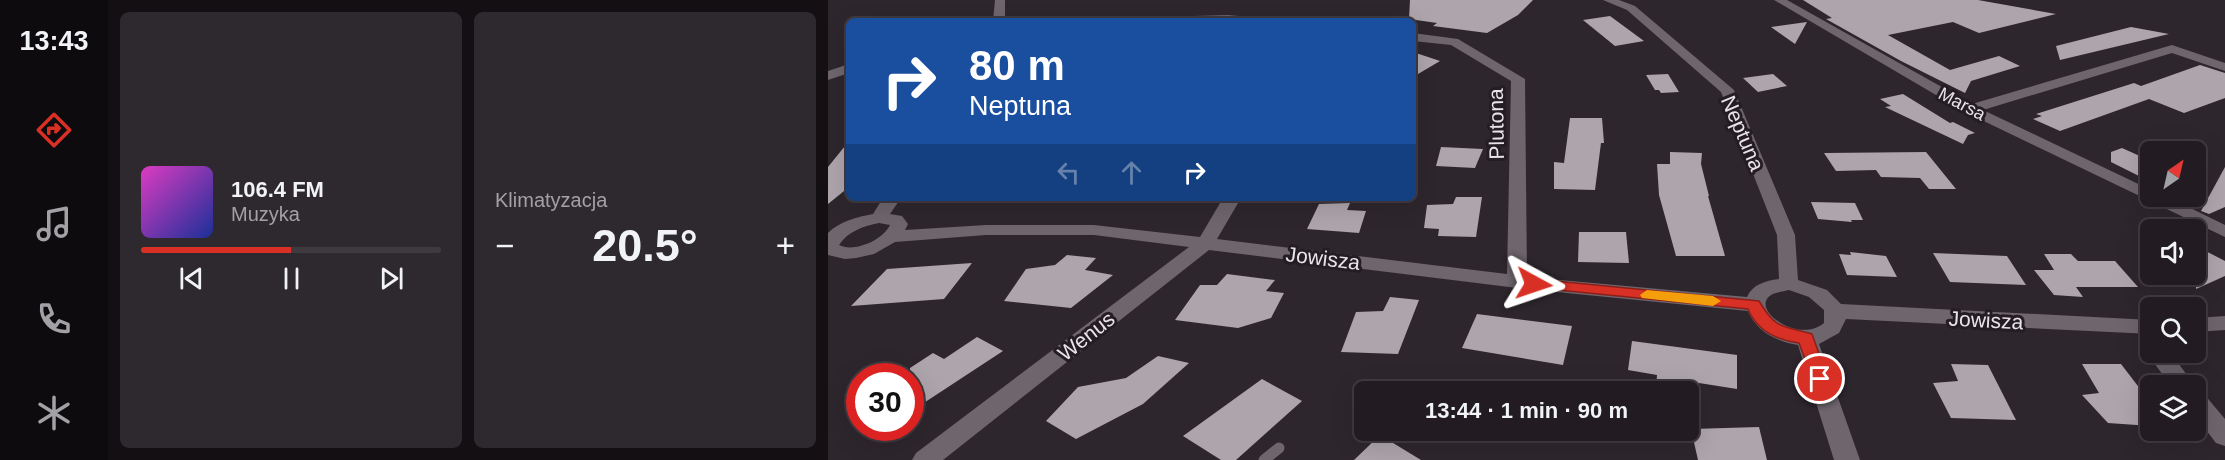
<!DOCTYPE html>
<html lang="pl">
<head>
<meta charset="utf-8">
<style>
	body { margin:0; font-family:Arial,sans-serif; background:#2e292f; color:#f1f3f6; height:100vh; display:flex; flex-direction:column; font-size:22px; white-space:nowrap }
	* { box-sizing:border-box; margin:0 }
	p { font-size:20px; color:#a2a1a5 }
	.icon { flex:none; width:33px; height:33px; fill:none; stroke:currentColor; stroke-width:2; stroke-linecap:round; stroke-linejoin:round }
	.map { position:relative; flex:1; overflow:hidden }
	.panel { display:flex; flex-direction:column; gap:12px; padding:12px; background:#130f13; width:720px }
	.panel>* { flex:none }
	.hud { position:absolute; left:18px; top:18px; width:570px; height:183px; border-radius:9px; box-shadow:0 6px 24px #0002,0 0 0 2px #3f3a40; background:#1a4fa0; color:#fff; overflow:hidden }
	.needle { width:39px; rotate:34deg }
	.controls { position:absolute; left:1312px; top:141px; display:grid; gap:12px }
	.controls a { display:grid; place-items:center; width:66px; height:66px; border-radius:9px; background:#221c22; box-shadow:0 6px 24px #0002,0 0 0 2px #3f3a40; font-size:30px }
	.speed { position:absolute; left:18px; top:363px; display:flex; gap:12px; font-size:30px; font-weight:700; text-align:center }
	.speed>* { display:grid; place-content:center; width:78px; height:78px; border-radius:50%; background:#221c22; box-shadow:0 6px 24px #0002,0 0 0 2px #3f3a40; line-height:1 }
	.speed .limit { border:9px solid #d22; background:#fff; color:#111 }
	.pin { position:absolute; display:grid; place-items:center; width:51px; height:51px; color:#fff; margin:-26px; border:3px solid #fff; border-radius:50%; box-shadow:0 2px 6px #0007 }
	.me { position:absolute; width:66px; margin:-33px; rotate:95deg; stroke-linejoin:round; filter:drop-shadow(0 0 4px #0008) }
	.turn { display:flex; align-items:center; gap:21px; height:126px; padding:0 24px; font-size:27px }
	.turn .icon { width:78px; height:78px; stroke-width:2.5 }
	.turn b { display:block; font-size:42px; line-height:51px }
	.lanes { display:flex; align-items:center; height:57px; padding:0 24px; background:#0003; justify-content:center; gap:30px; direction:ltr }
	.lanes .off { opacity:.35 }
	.big { font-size:45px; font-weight:800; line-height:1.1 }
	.panel .tile { flex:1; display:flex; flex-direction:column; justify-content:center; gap:9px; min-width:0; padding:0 21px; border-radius:9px; background:#2e292f }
	.song { display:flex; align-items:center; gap:18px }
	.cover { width:72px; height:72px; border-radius:9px; background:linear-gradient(135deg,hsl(310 70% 55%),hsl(230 70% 35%)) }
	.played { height:6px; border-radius:3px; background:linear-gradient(90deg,#d93025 50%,#3f3a40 50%) }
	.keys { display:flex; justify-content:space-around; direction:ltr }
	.heat { display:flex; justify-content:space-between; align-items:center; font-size:33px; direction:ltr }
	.panel .tiles { flex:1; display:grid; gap:12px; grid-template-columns:repeat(2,1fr) }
	.trip { position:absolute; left:526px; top:381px; width:345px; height:60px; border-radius:9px; background:#221c22; box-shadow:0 6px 24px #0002,0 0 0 2px #3f3a40; font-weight:800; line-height:60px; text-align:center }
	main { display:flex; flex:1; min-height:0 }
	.tab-bar { display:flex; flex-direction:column; width:108px; justify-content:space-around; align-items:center; background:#0e0b0e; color:#a2a1a5 }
	.tab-bar .icon { width:42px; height:42px }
	.tab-bar .on { color:#d93025 }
	.tab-bar b { font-size:27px; color:#f1f3f6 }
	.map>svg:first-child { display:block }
	.building { fill:#ada4ac }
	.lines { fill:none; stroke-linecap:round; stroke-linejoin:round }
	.lane { stroke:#6e656d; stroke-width:11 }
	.street { fill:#6e656d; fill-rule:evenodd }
	.route { fill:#d93025; stroke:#8d1f18; stroke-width:1.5 }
	.slow { fill:#f59e0b }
	.labels { text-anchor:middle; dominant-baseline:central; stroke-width:6; stroke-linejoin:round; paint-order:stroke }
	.far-street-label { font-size:18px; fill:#e9e4e9; stroke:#241d23 }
	.street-label { font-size:21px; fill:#e9e4e9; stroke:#241d23 }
</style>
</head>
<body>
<main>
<nav class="tab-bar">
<b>13:43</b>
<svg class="icon on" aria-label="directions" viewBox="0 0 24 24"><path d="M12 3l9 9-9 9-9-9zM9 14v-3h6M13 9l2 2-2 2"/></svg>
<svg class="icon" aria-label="music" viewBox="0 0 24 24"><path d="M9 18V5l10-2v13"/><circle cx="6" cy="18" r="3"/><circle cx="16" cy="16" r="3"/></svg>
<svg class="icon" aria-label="phone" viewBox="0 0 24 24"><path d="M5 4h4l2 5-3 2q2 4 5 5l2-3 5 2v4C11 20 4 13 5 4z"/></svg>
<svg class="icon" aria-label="climate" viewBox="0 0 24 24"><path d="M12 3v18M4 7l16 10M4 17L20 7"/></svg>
</nav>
<section class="panel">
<div class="tiles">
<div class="tile">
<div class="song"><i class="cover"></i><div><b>106.4 FM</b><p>Muzyka</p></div></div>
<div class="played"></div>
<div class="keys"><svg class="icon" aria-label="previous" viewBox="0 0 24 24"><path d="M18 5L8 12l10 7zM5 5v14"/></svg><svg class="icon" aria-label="pause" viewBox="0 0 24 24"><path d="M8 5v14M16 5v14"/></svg><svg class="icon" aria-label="next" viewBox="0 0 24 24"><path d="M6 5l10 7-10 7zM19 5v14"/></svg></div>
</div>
<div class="tile"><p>Klimatyzacja</p>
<div class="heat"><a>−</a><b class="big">20.5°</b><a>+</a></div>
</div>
</div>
</section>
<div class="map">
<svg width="1397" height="460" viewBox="0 0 1397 460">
	<rect width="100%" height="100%" fill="#2e262d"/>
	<g class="building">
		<polygon points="582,0 705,0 690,15 659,33 605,26 609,23 581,19"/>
		<polygon points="975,0 1150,0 1228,14 1151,33 1125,22 1060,35 1122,70 1171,56 1192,66 1143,81 1137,93 1073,61 998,19 1004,18"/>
		<polygon points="782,16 816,41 787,46 755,20"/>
		<polygon points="979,22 967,44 943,27"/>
		<polygon points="1303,27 1341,34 1232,60 1228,46"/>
		<polygon points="585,52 612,61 585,77"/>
		<polygon points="1372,65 1397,73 1397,98 1356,113 1321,99 1232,131 1205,119 1214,116 1208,114 1306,83 1313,86"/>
		<polygon points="840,74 851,92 833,93 831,90 827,90 818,75"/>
		<polygon points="945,74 959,86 930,92 915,78"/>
		<polygon points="1075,94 1122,123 1125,122 1147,133 1140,135 1135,144 1057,107 1063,106 1052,99"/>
		<polygon points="742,118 774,118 776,143 773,143 767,190 726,189 726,162 736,163"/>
		<polygon points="21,141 21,187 0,204 0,167"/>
		<polygon points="613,147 655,149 647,168 608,166"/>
		<polygon points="1294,148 1323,161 1323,182 1283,162 1283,152"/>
		<polygon points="842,152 874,153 873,164 881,196 880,196 897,256 848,256 831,195 829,164 842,164"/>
		<polygon points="1098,152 1128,189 1101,189 1092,178 1053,177 1048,170 1008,171 996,153"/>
		<polygon points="1397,167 1397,207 1381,214 1373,211"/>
		<polygon points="628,197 654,197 648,237 610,236 611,229 596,228 599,205 625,204"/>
		<polygon points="983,202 1027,203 1035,220 1023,220 1024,222 990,219"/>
		<polygon points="522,203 519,210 538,211 531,233 479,229 491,204"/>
		<polygon points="751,232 798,232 801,263 750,262"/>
		<polygon points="1368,246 1397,261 1397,276 1368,289"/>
		<polygon points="1022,252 1058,256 1069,277 1019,275 1011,254 1023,255"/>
		<polygon points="1105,253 1179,256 1198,285 1122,282"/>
		<polygon points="1216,254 1243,254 1250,261 1287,261 1310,287 1248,287 1255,297 1226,295 1206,270 1226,270"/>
		<polygon points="239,255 268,258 257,270 285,275 243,308 176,301 198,269 227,265"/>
		<polygon points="144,263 116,299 23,306 59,269"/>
		<polygon points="399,274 447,280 438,291 456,293 443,318 410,328 347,320 372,285 389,285"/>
		<polygon points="562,297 591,300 570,354 513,352 528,312 555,311"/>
		<polygon points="649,314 744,326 735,365 634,348"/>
		<polygon points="149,337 175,351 82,412 82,368 105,353 116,359"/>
		<polygon points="804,341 909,355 909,389 871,383 871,392 828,389 829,375 800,370"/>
		<polygon points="330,356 361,363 315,404 248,439 218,421 250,387 298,378"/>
		<polygon points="1123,364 1160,365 1188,420 1123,418 1105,383 1130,381"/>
		<polygon points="1254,364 1293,364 1323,403 1323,426 1280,423 1254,395 1271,393"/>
		<polygon points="434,379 474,401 408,460 393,460 355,436"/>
		<polygon points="931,427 939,460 870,460 863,429"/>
		<polygon points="552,435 593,460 526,460"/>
	</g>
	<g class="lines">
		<polyline class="lane" points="436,460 451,448"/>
		<g class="street">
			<polygon points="167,0 177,0 177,21 165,21"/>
			<path d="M775,0H791L807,6L906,90L967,235L970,280L999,290L1013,304L1323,320V334L1018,319L1011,333L991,344L1032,460H1006L970,345C949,342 928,331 920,311L689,288L381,250L115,460H84L88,453L361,247L266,235H158L67,242L46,254L28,258L17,259L0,255V233C12,221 29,217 45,214L55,198H73L62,214L74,216L80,224L77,230L158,225H266L372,237L395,198H413L389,239L679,274L683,81L623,45L585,41V33L630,39L697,79L699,277L919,297C925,284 937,281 951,279L949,235L893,92L799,10ZM51,223L62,225C55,240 26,253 11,245C20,231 36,226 51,223ZM961,290L981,297L996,310V323C972,343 929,314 939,299C943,292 954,292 961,290Z"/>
			<polygon points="946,0 959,0 1144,104 1344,45 1397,63 1397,71 1344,53 1155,110 1323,190 1323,196 1338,196 1397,225 1397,237 1137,112"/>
			<polygon points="400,15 433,18 439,21 292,21 298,18"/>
			<polygon points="21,64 21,73 0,80 0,71"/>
			<polygon points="1397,316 1397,330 1368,332 1368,318"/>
			<polygon points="1321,346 1323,352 1342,352 1367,386 1343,386 1318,352"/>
			<polygon points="1368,391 1376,394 1397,419 1397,446 1388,443 1368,417"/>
		</g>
	</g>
	<path class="route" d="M706,279L931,301C949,331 954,325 984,334L1000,379L998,383L992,385L986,383L971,343C949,340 929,331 920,309L700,287L698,284L700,280Z"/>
	<polygon class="slow" points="819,290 885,296 893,301 885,306 814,298 812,295"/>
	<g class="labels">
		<g class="far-street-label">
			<text transform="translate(1134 104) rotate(28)">Marsa</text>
		</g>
		<g class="street-label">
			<text transform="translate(668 124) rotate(-91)">Plutona</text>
			<text transform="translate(915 133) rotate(67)">Neptuna</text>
			<text transform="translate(495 258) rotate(7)">Jowisza</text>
			<text transform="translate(1158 320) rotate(3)">Jowisza</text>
			<text transform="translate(258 336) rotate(-38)">Wenus</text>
		</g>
	</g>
</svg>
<div class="controls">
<a><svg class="needle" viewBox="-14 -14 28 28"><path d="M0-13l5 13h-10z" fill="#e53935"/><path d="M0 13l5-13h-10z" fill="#a2a1a5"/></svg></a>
<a><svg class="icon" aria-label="sound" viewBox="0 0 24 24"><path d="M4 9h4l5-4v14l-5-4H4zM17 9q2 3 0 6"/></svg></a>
<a><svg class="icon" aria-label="search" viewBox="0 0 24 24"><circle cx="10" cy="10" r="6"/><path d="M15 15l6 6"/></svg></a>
<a><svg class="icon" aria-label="layers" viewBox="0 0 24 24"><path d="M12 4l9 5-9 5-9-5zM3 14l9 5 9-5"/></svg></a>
</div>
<div class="speed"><div class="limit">30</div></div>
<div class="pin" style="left:992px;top:379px;background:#d93025"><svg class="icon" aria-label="arrive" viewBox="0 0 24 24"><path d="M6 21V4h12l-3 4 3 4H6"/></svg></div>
<svg class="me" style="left:706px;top:284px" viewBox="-20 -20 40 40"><path d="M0-17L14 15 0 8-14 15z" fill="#d93025" stroke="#fff" stroke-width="4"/></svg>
<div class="trip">13:44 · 1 min · 90 m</div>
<div class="hud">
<div class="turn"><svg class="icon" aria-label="right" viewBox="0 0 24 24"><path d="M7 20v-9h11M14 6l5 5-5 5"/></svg><div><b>80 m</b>Neptuna</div></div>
<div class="lanes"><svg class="icon off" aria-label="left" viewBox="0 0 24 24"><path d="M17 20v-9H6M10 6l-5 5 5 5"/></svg><svg class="icon off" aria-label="ahead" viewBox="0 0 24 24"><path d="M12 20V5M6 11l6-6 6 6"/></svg><svg class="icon" aria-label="right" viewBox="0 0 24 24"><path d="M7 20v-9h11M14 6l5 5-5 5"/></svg></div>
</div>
</div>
</main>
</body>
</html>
